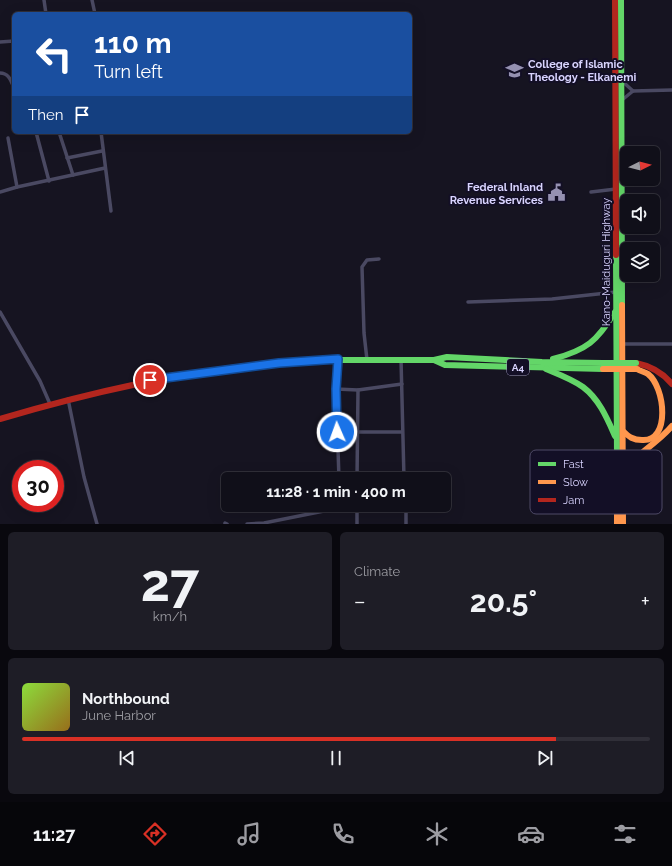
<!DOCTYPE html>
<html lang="en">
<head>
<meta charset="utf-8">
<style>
	body { margin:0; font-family:Raleway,sans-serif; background:#1e1d26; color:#f1f3f6; height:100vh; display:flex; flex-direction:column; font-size:15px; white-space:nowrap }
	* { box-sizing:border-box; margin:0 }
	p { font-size:13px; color:#9c9ca2 }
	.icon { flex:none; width:22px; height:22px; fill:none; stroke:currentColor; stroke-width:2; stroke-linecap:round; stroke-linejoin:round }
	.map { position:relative; height:524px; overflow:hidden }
	.sheet { display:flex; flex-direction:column; gap:8px; padding:8px; background:#09080e; flex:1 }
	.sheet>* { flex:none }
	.banner { position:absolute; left:12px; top:12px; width:400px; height:122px; border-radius:6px; box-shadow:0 4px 16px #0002,0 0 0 1px #302f38; background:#1a4fa0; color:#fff; overflow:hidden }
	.needle { width:26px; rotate:84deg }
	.tools { position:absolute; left:620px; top:146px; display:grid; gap:8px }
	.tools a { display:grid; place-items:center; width:40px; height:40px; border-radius:6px; background:#100f19; box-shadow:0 4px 16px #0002,0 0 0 1px #302f38; font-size:20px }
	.speed { position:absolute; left:12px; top:460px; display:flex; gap:8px; font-size:20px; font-weight:700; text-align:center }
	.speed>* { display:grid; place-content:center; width:52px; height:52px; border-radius:50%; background:#100f19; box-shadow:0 4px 16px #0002,0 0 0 1px #302f38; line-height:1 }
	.speed .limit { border:6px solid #d22; background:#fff; color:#111 }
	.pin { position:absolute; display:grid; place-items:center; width:34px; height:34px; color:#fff; margin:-17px; border:2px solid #fff; border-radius:50%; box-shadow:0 1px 4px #0007 }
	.me { position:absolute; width:44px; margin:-22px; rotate:358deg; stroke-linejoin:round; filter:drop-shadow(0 0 3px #0008) }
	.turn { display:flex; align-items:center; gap:14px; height:84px; padding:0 16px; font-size:18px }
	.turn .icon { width:52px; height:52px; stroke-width:2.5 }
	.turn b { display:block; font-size:28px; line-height:34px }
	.then { display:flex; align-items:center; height:38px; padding:0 16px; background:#0003; gap:8px; font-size:15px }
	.big { font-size:30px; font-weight:700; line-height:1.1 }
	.sheet .widget { flex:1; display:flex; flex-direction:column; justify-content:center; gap:6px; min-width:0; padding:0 14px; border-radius:6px; background:#1e1d26 }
	.sheet .dial { align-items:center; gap:0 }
	.dial b { font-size:52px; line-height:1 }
	.song { display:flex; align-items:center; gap:12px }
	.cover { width:48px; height:48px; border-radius:6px; background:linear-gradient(135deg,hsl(90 70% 55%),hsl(40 70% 35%)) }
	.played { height:4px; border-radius:2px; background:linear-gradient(90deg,#d93025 85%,#302f38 85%) }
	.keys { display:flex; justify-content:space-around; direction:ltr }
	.heat { display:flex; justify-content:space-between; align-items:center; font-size:22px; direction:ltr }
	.sheet .tiles { flex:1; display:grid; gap:8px; grid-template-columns:1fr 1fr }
	.widget:last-child { grid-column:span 2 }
	.trip { position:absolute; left:221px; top:472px; width:230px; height:40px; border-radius:6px; background:#100f19; box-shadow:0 4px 16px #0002,0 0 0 1px #302f38; font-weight:700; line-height:40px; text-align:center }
	.tab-bar { display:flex; height:64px; justify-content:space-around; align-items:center; background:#06060a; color:#9c9ca2 }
	.tab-bar .icon { width:28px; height:28px }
	.tab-bar .selected { color:#d93025 }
	.tab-bar b { font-size:18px; color:#f1f3f6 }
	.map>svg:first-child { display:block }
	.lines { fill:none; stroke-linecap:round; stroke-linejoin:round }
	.street { stroke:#4a4962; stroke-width:3.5 }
	.fast { stroke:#63d668; stroke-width:6 }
	.slow { stroke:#ff974d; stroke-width:6 }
	.jam { stroke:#b3261e; stroke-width:6 }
	.fast-bridge { stroke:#63d668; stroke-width:6 }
	.slow-bridge { stroke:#ff974d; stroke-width:6 }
	.route-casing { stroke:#114b97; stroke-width:10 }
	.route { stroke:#1a73e8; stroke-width:7 }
	.labels { text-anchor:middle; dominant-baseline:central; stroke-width:4; stroke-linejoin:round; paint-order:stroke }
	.shield { fill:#130f26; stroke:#9e99be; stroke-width:1 }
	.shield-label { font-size:10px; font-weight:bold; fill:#d9d4ff }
	.poi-label { font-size:11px; font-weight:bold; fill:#d9d4ff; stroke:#130f26; text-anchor:start }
	.street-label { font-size:11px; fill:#d9d4ff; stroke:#130f26 }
	.key { fill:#130f26; stroke:#4e4a67; stroke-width:1 }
	.key-label { font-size:11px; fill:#d9d4ff }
</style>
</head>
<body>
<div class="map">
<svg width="672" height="524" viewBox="0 0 672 524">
	<rect width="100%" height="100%" fill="#161421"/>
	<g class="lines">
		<g class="street">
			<polyline points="44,0 46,14"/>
			<polyline points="92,0 95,14"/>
			<polyline points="0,42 14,41"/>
			<path d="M0,73C9,73 11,81 14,88"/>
			<polyline points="622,81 633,91"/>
			<polyline points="622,100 633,91 672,90"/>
			<polyline points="36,132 49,181"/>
			<polyline points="59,132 73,175"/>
			<polyline points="101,132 111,211"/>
			<polyline points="8,138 17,187"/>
			<polyline points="67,158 102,151"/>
			<polyline points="0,192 17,187 105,168"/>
			<polyline points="591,192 616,189"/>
			<polyline points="468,302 552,299 616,292"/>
			<polyline points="0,312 40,381 50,404"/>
			<polyline points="622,344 672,344"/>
			<polyline points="339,359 336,389 339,479"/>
			<polyline points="401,359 404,479"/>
			<polyline points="367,360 364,333 362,267 367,260 379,259"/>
			<polyline points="336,389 358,390 402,384"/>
			<polyline points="68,399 84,477 97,524"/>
			<polyline points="358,432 402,432"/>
			<polyline points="357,479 358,390"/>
			<polyline points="406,505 406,524"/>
			<polyline points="225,523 227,524"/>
			<polyline points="247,524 264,523 334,509 341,505"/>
			<polyline points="357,524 357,505"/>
		</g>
		<g class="fast">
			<polyline points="621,0 622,305"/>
			<polyline points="616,255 617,460"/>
			<path d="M553,359C587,350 597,341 615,312"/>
			<polyline points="434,360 445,365 603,369"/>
			<polyline points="268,364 337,360 434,360 447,357 542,362 603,363"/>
			<path d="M546,369C558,374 572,379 583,387C599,399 607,418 615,436"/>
		</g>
		<g class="slow">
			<polyline points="622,305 623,524"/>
			<path d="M623,431C629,437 633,440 642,440C671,442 665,387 648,374C645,372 640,371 637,369"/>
			<polyline points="617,460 617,524"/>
			<path d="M624,473C636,453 657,444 672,426"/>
		</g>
		<g class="jam">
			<polyline points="615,0 616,255"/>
			<path d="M636,363C651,366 662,372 672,384"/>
			<path d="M0,419C88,393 177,372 268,364"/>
		</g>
		<polyline class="fast-bridge" points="603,363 636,363"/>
		<polyline class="slow-bridge" points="603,369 637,369"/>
	</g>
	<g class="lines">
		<defs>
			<polyline id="route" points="150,380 279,363 338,359 336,389 337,432"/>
		</defs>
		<use href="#route" class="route-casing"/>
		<use href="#route" class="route"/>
	</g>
	<defs>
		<symbol id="school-bare" viewBox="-9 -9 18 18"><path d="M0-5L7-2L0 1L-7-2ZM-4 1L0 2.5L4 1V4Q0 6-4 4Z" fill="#9591b1" stroke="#130f26" stroke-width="2.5" paint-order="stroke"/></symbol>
		<symbol id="civic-bare" viewBox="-9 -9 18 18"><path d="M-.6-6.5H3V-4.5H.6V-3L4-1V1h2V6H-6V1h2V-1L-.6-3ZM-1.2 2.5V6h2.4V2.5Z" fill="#9591b1" stroke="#130f26" stroke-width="2.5" paint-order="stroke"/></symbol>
	</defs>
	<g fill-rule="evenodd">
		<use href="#school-bare" x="502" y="58" width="25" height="25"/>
		<use href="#civic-bare" x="544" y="180" width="25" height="25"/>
	</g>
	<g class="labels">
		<rect class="shield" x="507" y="359" width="22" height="16" rx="3"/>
		<g class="shield-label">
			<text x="518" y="367">A4</text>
		</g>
		<g class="poi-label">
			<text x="528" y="64">College of Islamic<tspan x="528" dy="13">Theology - Elkanemi</tspan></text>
			<text x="543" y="187" text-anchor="end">Federal Inland<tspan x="543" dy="13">Revenue Services</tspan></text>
		</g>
		<g class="street-label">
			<text transform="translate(606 262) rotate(-90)">Kano-Maiduguri Highway</text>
		</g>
	</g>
	<rect x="530" y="450" width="132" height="64" rx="6" class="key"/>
	<rect x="538" y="462" width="18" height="4" fill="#63d668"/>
	<rect x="538" y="480" width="18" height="4" fill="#ff974d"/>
	<rect x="538" y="498" width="18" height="4" fill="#b3261e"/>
	<g class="key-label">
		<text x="563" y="468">Fast</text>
		<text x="563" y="486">Slow</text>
		<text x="563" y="504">Jam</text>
	</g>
</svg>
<div class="tools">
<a><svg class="needle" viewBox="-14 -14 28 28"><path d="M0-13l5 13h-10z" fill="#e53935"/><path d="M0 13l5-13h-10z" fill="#9c9ca2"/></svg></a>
<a><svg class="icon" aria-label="sound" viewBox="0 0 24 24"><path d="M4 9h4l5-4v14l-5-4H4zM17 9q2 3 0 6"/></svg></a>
<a><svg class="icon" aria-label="layers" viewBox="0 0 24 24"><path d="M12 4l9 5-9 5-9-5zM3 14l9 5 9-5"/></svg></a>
</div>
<div class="speed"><div class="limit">30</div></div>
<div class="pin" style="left:150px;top:380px;background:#d93025"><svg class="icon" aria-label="arrive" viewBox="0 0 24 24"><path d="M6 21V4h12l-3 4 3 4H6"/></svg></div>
<svg class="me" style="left:337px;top:432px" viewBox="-20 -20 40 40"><circle r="17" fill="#1a73e8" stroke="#fff" stroke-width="3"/><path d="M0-11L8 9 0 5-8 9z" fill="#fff"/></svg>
<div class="trip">11:28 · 1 min · 400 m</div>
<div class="banner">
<div class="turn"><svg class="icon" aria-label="left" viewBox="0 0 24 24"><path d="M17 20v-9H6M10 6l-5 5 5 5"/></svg><div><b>110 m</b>Turn left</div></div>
<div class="then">Then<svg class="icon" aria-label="arrive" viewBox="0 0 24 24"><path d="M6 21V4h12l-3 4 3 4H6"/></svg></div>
</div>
</div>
<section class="sheet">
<div class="tiles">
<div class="widget dial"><b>27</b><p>km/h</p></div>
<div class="widget"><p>Climate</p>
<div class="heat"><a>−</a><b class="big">20.5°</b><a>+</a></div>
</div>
<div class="widget">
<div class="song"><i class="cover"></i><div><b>Northbound</b><p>June Harbor</p></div></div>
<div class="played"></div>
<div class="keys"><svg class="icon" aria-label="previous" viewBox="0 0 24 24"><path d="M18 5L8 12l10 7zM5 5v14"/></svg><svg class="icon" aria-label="pause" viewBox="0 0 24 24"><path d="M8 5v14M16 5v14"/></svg><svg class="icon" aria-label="next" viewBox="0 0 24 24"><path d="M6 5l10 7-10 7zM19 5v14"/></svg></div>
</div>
</div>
</section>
<nav class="tab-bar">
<b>11:27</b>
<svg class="icon selected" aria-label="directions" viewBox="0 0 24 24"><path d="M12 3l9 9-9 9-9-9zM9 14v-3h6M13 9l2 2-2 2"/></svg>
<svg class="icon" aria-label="music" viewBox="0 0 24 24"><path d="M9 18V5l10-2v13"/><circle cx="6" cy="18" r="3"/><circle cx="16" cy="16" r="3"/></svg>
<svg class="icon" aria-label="phone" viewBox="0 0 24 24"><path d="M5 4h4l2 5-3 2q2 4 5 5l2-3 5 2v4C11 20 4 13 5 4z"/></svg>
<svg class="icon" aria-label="climate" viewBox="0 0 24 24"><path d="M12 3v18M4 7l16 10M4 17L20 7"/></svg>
<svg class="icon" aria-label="car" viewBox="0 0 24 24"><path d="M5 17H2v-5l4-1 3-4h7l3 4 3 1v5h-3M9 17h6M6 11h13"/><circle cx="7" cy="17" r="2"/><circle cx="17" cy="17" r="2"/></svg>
<svg class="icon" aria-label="filters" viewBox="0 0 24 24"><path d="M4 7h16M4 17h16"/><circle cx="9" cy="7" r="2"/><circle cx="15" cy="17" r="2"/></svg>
</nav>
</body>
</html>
